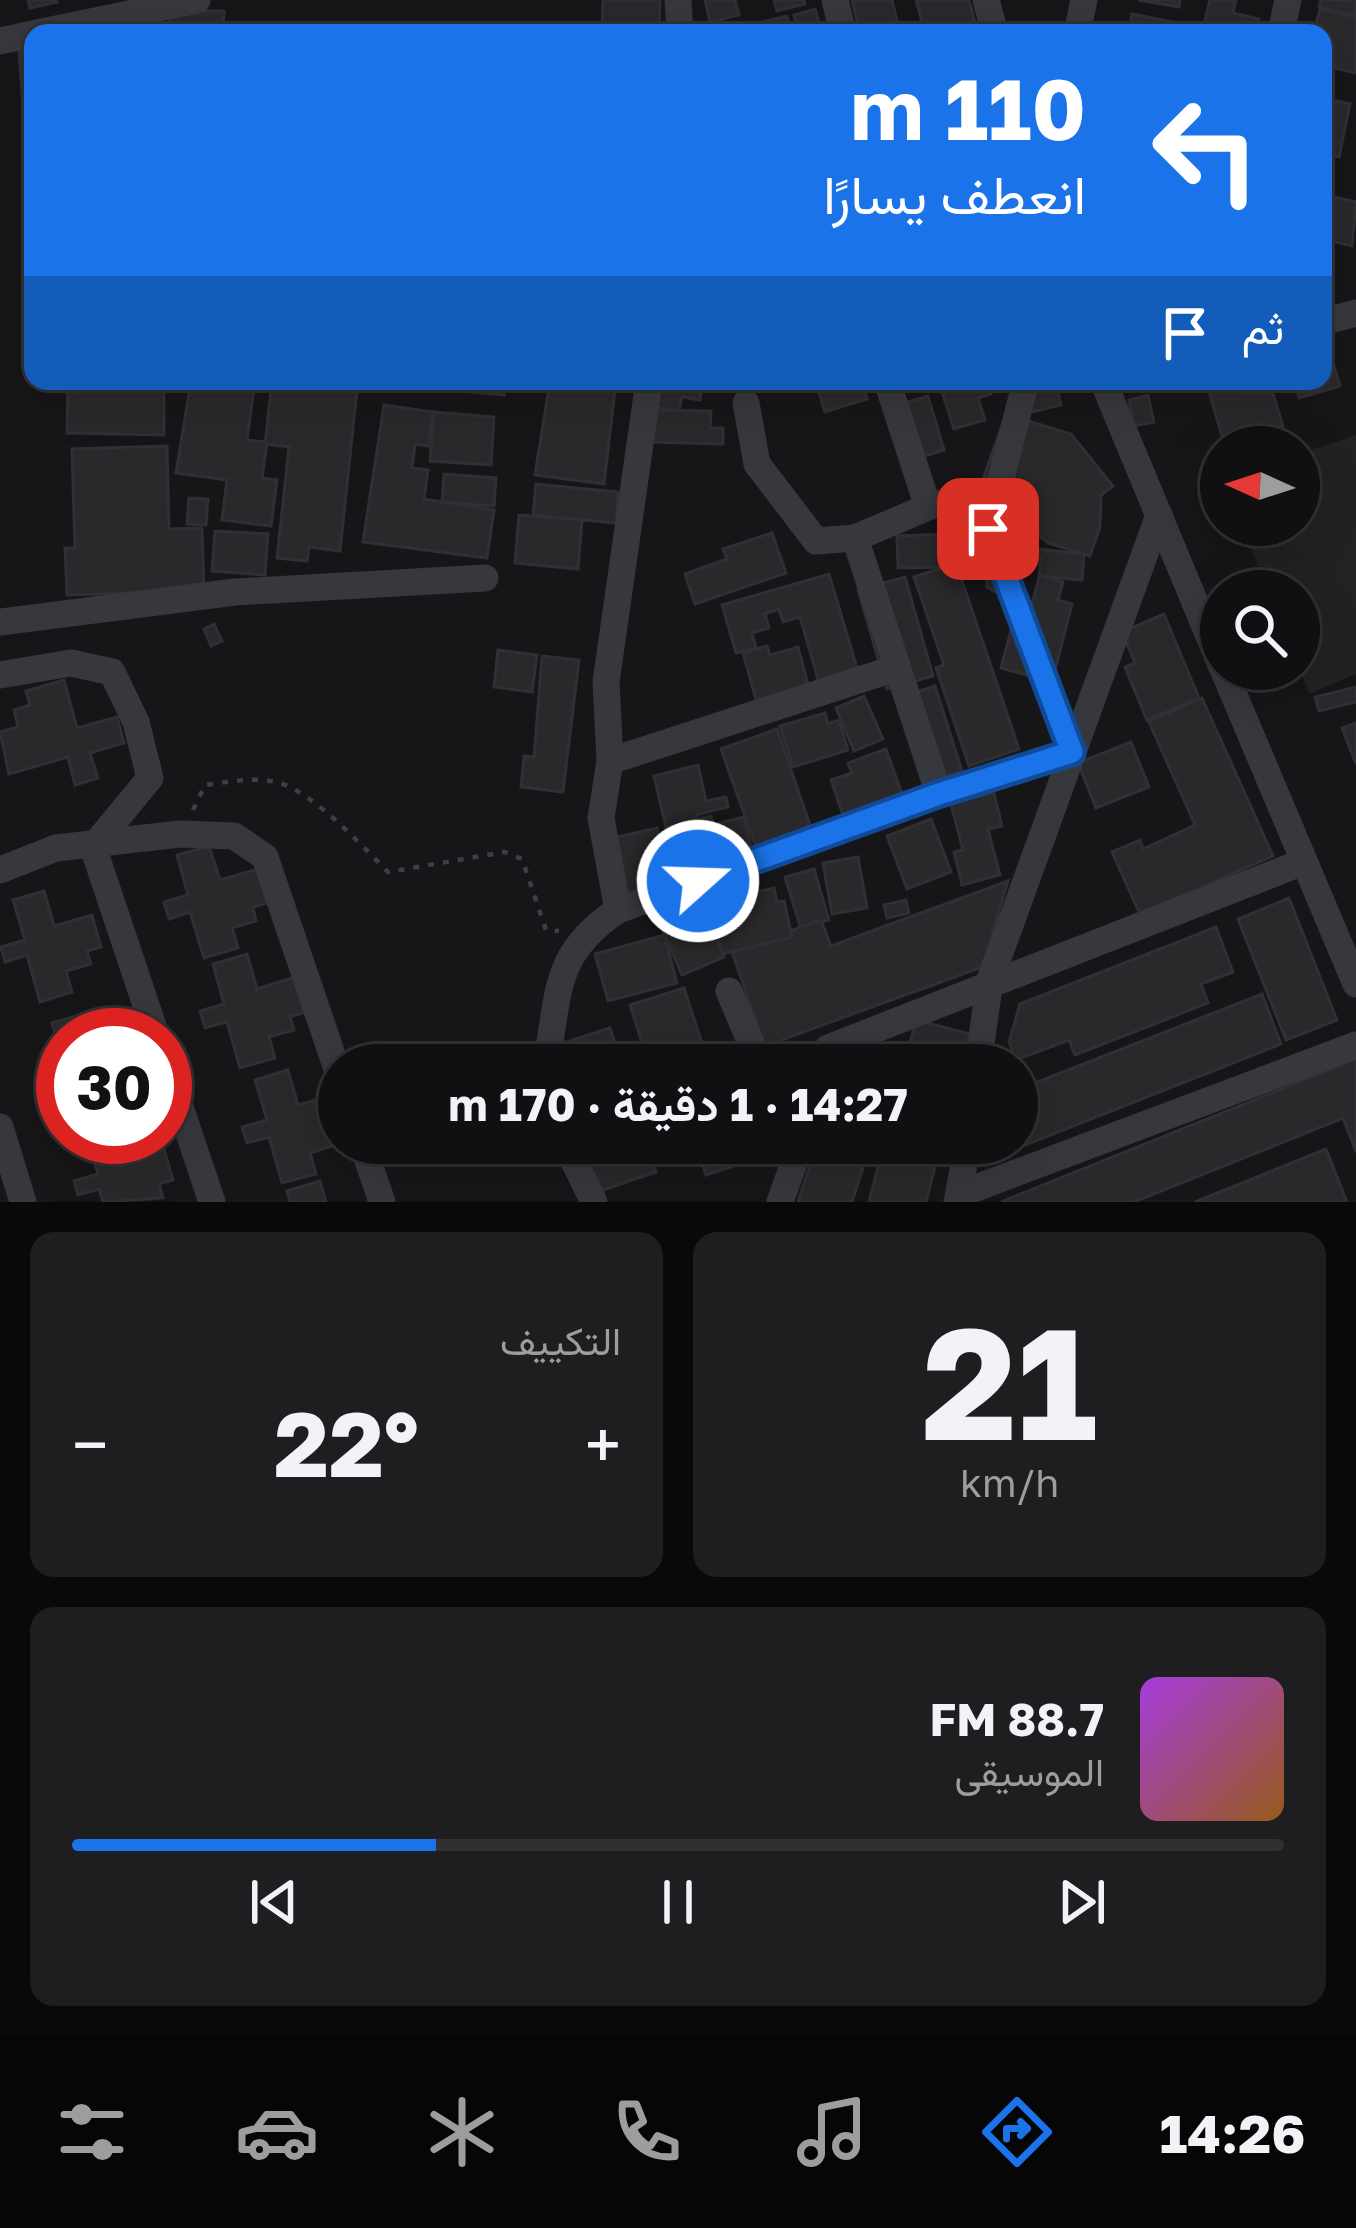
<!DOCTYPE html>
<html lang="ar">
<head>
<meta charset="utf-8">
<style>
	body { margin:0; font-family:"Golos Text",Vazirmatn,sans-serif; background:#1e1e20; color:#f1f3f6; direction:rtl; height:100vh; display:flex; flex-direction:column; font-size:45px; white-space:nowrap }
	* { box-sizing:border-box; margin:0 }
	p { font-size:39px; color:#9c9d9f }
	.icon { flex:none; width:66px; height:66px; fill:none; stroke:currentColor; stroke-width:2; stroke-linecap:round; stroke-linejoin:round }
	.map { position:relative; height:1202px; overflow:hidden; direction:ltr }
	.drawer { display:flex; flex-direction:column; gap:30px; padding:30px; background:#09090a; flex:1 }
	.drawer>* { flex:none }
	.top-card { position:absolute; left:24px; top:24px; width:1308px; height:366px; border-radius:24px; box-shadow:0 12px 48px #0002,0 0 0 3px #303032; direction:rtl; background:#1a73e8; color:#fff; overflow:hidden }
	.needle { width:78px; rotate:273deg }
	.controls { position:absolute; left:1200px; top:426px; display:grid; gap:24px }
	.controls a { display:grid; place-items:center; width:120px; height:120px; border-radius:50%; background:#101012; box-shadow:0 12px 48px #0002,0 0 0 3px #303032; font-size:60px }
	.speed { position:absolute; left:36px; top:1008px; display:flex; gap:24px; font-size:60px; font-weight:700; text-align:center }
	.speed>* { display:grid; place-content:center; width:156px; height:156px; border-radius:50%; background:#101012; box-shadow:0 12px 48px #0002,0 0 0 3px #303032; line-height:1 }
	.speed .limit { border:18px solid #d22; background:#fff; color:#111 }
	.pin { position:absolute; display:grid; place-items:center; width:102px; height:102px; color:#fff; margin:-51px; border-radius:24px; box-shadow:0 6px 18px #0006 }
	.me { position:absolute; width:132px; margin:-66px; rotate:70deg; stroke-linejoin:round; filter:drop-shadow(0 0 9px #0008) }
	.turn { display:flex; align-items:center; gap:42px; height:252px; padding:0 48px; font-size:54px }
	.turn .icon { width:156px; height:156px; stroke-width:2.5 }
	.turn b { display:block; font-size:84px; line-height:102px }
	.then { display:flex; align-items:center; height:114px; padding:0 48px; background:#0003; gap:24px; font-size:45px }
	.big { font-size:90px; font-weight:700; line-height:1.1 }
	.drawer .tile { flex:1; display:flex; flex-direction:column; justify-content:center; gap:18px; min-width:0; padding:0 42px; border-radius:24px; background:#1e1e20 }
	.drawer .dial { align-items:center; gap:0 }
	.dial b { font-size:156px; line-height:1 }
	.song { display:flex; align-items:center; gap:36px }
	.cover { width:144px; height:144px; border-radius:18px; background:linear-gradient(135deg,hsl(280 70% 55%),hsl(30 70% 35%)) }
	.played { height:12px; border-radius:6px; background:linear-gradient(90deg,#1a73e8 30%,#303032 30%) }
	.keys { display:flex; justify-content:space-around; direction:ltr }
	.heat { display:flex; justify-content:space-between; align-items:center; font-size:66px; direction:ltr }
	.drawer .tiles { flex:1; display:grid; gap:30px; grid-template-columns:1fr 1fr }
	.tile:last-child { grid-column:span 2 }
	.trip { position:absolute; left:318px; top:1044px; width:720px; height:120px; border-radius:60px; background:#101012; box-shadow:0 12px 48px #0002,0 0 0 3px #303032; font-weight:700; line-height:120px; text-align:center; direction:rtl }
	.menu { display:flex; height:192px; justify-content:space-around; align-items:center; background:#060607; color:#9c9d9f }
	.menu .icon { width:84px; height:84px }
	.menu .selected { color:#1a73e8 }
	.menu b { font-size:54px; color:#f1f3f6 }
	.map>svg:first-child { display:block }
	.built { fill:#222225 }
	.building { fill:#29292c; stroke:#303034; stroke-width:3 }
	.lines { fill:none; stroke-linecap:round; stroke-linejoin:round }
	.path { stroke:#3d3f44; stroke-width:4.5; stroke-dasharray:6 9; stroke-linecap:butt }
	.minor { stroke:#37383d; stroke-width:27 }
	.route-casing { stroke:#114b97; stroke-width:30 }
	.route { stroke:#1a73e8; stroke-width:21 }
</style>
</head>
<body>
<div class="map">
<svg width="1356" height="1202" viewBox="0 0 1356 1202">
	<rect width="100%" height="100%" fill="#161618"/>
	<polygon class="built" points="1356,435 1356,674 1309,694 1299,668 1299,591 1268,591 1242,525 1299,525 1299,454"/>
	<g class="building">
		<polygon points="28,0 56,0 57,2 30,8"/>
		<polygon points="603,0 660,0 659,33 602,33"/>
		<polygon points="705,0 735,0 739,15 710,22"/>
		<polygon points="774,0 804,0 805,4 777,11"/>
		<polygon points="852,0 892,0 900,33 860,33"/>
		<polygon points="916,0 969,0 978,33 925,33"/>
		<polygon points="1138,0 1180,0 1179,7"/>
		<polygon points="1210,0 1236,0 1233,13 1259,19 1255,33 1202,33"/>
		<polygon points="1321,0 1356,0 1356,16 1319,7"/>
		<polygon points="815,9 822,33 799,33 794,15"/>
		<polygon points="1320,9 1356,17 1356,73 1323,65 1323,33 1314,33"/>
		<polygon points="170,11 224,11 223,33 170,33"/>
		<polygon points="1132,14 1173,22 1171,33 1129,33"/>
		<polygon points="787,16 791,33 761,33 758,23"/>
		<polygon points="740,24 742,33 705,33"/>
		<polygon points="33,50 33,219 31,220 19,51"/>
		<polygon points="1323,98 1350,104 1339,157 1323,153"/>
		<polygon points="1323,194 1356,202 1352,246 1323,239"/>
		<polygon points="1326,339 1340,386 1299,398 1294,381 1323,381"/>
		<polygon points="68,381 156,381 156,386 164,387 164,435 67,433"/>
		<polygon points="191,381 255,381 247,440 267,442 262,478 277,480 271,526 222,520 227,480 176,473"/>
		<polygon points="272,381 358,381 340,551 309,547 307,561 277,558 289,447 265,444"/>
		<polygon points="441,381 505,381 504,395 441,389"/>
		<polygon points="550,381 616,381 604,484 535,475"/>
		<polygon points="661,381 702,386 700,400 682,397 679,411 657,407"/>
		<polygon points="815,381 861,381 867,399 825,412"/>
		<polygon points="958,381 987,381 991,394 978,398 985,420 954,429 940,386"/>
		<polygon points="1021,381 1055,381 1061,405 1028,413"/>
		<polygon points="1206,381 1269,381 1283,426 1224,443"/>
		<polygon points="1148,395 1154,422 1134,426 1129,400"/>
		<polygon points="928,396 944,450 905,462 889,408"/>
		<polygon points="384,405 433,412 428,446 415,444 412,468 428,470 424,499 494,510 487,558 363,542"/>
		<polygon points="649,410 711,411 710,428 723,428 723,444 648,442"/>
		<polygon points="434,412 494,417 491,465 430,461"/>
		<polygon points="1006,414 1071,434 1113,486 1101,495 1100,527 1090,556 1048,543 1030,528 1035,514 1021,525 1009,562 1021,561 1021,607 987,587 986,567 997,559 982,554 982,537 976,535 975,502"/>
		<polygon points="167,446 169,529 202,528 204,591 67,595 65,548 75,548 72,449"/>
		<polygon points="444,474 496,478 494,506 442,502"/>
		<polygon points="536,484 618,492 616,523 533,515"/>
		<polygon points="189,498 208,499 206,525 187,524"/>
		<polygon points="519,515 582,520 578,569 515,563"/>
		<polygon points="215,531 268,534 265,575 212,571"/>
		<polygon points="772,533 786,573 695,604 685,574 727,559 723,549"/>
		<polygon points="950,534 951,567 898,568 897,536"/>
		<polygon points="1029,548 1084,554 1082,580 1039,576 1041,558 1028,557"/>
		<polygon points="956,563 1019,749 969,766 936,668 944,665 914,577"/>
		<polygon points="829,574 859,675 820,686 800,617 783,622 779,609 765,614 769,628 752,633 756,648 736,653 722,605"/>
		<polygon points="1040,575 1063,582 1058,600 1072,604 1052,682 1001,668 1014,619 1027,622"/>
		<polygon points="905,577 933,676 887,689 858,590"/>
		<polygon points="1164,614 1199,698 1147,720 1125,667 1135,663 1122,632"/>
		<polygon points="214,624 222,641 211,646 204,629"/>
		<polygon points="767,646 770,655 798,647 810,692 758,707 743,653"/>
		<polygon points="498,650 537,655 532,692 494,687"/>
		<polygon points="542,656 579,660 563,792 521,787 524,756 534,757"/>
		<polygon points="64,680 77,728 117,717 124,743 90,753 98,778 75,785 68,757 9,774 0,732 18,727 14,710 30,705 26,691"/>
		<polygon points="935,686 962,771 924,783 898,698"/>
		<polygon points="1356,687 1356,702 1319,711 1315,697"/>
		<polygon points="864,696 883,739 854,751 836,708"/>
		<polygon points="1202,698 1273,856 1140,914 1112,852 1140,840 1143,849 1195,825 1149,722"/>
		<polygon points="825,713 828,724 839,720 848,750 793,767 780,726"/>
		<polygon points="1356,723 1356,764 1342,728"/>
		<polygon points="777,729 812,831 758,853 721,749"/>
		<polygon points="1131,742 1149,787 1096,808 1078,763"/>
		<polygon points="886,749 903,797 844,818 831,780 852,773 848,763"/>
		<polygon points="698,765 706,801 726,797 728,807 696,815 698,819 711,816 719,852 726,851 719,823 744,817 755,865 626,895 613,838 657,828 661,846 670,845 654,776"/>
		<polygon points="994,793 1002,826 988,829 1000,875 962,885 954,852 963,850 951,804"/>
		<polygon points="931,819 951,872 907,889 887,836"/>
		<polygon points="209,846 220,880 258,869 267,903 253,907 256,921 232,928 238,948 204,958 190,912 169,919 164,902 188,895 177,855"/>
		<polygon points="858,857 867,908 832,914 823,863"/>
		<polygon points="814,869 829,920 801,929 785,877"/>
		<polygon points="1008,881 982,967 765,1046 732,952 821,920 831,946"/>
		<polygon points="774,888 777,902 784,901 792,937 722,954 711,903"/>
		<polygon points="44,891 54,926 92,915 101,947 87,951 91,964 66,971 72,992 40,1002 27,955 5,962 1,947 25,940 13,900"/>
		<polygon points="1289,898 1337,1020 1286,1040 1238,919"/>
		<polygon points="906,900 909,913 887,918 884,905"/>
		<polygon points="705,911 724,957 682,975 662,929"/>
		<polygon points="1216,927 1233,972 1201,984 1208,1003 1075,1055 1069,1040 1016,1060 1009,1042 1020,1004"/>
		<polygon points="664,935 677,983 608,1001 595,954"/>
		<polygon points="247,954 257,989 295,977 305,1012 290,1017 294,1030 269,1037 275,1058 240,1068 227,1022 205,1028 200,1011 224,1004 213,964"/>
		<polygon points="684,988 709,1065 649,1065 630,1005"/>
		<polygon points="1262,994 1281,1044 1023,1146 1008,1143 1017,1143 1017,1080 1030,1085"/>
		<polygon points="83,1014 89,1035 63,1035 63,1062 52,1023"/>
		<polygon points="916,1020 970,1034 962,1065 904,1065"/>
		<polygon points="610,1028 622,1065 557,1065 555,1060 564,1057 560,1044"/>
		<polygon points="847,1052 885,1065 843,1065"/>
		<polygon points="1356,1059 1356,1152 1343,1118 1134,1202 1001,1202"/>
		<polygon points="63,1063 63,1079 43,1084 39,1070"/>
		<polygon points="288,1070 298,1105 336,1094 339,1130 330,1132 335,1145 310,1153 316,1174 282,1183 269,1137 247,1143 242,1127 267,1120 255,1080"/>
		<polygon points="87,1137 120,1137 126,1160 164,1149 173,1180 159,1184 163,1198 103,1202 99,1189 78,1195 74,1181 98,1174"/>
		<polygon points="581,1143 647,1143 656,1172 597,1192"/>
		<polygon points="674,1143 753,1143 758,1158 706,1175 702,1162 694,1165 688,1145 676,1149"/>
		<polygon points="817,1143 871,1143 852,1202 798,1202"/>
		<polygon points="884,1143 941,1143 926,1202 869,1202"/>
		<polygon points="1326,1149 1347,1202 1195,1202"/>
		<polygon points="320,1181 326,1202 290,1202 287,1191"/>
	</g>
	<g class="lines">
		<path class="path" d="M193,810L205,785C229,782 256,776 280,783C316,795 361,845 388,872L505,852L522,859L546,930L559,931"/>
		<g class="minor">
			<polyline points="678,0 680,33"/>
			<polyline points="835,0 843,33"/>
			<polyline points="986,0 995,33"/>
			<polyline points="37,33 197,0"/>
			<polyline points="1077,33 1084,0"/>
			<polyline points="1281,33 1288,0"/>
			<polyline points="0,41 33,34"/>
			<polyline points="1323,322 1356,313"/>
			<polyline points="887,381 928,507"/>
			<polyline points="1103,381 1221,665"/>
			<polyline points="746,403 757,464 816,541 855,538"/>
			<polyline points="0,622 235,592 485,578"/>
			<polyline points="1223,669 1356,984"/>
			<polyline points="0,675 71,663 112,672 136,722 150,778 93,847 156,1035"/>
			<polyline points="610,761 896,668"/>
			<polyline points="939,794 855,538 928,507 999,487"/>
			<polyline points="0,870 56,848 180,834 234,836 265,857 339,1075"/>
			<polyline points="618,910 939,794 1072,752 988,529 1026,381"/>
			<polyline points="729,991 760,1065"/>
			<polyline points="165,1062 212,1202"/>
			<path d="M546,1065C560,992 552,954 618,910L601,818L610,761L606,682L649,381"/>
			<polyline points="824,1065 828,1048 1303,862"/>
			<polyline points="978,1065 990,980 1159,515"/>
			<polyline points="0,1127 23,1202"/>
			<polyline points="362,1143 382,1202"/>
			<polyline points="565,1143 594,1202"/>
			<polyline points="960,1194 1356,1045"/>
			<polyline points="780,1202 801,1143"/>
			<polyline points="957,1202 968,1143"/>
		</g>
	</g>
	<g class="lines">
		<defs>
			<polyline id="route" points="698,881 939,794 1072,752 988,529"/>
		</defs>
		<use href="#route" class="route-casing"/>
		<use href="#route" class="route"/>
	</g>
</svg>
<div class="controls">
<a><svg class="needle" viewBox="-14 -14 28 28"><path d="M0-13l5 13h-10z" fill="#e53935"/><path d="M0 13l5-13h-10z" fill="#9c9d9f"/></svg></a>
<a><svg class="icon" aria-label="search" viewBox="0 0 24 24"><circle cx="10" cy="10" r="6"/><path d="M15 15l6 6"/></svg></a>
</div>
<div class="speed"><div class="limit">30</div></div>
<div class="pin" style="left:988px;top:529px;background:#d93025"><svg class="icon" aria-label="arrive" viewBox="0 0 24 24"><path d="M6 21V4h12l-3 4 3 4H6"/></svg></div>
<svg class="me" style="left:698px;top:881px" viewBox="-20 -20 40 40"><circle r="17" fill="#1a73e8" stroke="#fff" stroke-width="3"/><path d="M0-11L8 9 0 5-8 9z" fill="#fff"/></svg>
<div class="trip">14:27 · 1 دقيقة · 170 m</div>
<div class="top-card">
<div class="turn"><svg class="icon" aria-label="left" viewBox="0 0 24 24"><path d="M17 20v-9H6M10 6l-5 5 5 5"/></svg><div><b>110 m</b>انعطف يسارًا</div></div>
<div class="then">ثم<svg class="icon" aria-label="arrive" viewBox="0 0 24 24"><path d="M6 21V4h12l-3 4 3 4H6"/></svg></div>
</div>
</div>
<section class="drawer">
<div class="tiles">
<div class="tile dial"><b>21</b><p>km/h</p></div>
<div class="tile"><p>التكييف</p>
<div class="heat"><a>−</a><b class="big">22°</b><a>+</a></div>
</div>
<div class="tile">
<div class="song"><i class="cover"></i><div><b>88.7 FM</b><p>الموسيقى</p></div></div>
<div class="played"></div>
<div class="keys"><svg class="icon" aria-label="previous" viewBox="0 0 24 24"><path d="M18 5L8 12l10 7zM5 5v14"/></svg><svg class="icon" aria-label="pause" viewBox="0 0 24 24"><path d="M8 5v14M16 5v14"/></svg><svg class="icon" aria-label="next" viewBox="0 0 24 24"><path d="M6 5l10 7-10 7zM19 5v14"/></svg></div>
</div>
</div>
</section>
<nav class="menu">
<b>14:26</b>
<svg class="icon selected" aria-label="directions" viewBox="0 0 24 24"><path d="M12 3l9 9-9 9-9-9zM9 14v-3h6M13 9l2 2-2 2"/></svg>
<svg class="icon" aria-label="music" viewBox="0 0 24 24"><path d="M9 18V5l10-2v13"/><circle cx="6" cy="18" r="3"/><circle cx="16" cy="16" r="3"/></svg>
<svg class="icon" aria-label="phone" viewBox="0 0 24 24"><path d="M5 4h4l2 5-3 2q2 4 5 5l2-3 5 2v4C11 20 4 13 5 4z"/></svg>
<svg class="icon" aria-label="climate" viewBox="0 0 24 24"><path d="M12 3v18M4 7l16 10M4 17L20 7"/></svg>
<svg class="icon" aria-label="car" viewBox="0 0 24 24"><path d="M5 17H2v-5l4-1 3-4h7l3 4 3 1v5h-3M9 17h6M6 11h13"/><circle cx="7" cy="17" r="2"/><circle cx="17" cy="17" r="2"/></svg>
<svg class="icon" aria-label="filters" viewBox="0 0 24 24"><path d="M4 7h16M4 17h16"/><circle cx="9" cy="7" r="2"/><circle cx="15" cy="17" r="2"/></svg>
</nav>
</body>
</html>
